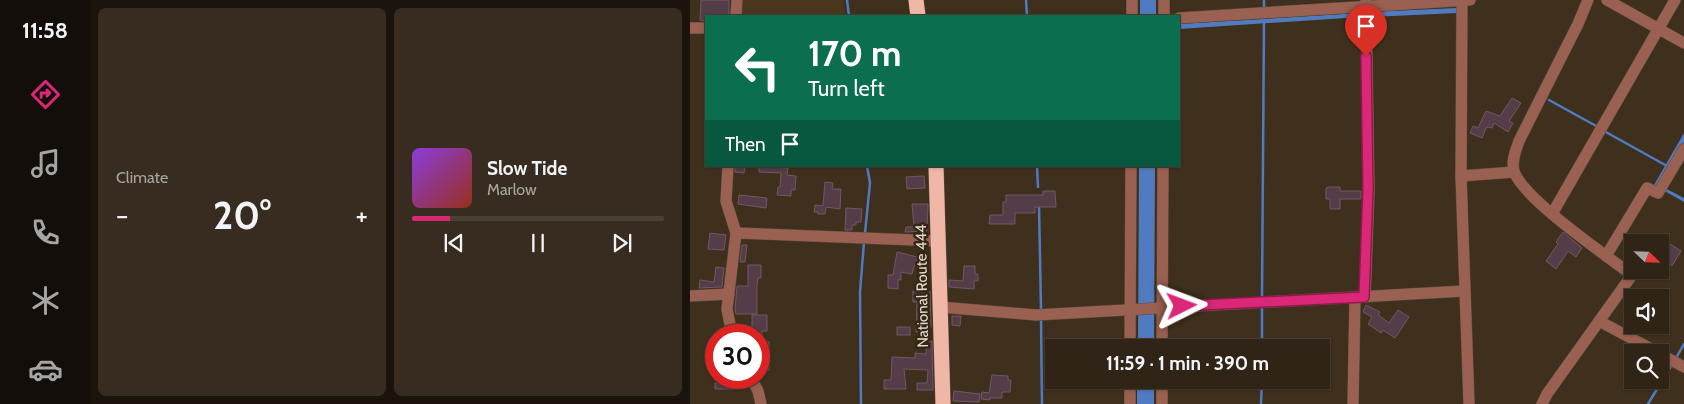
<!DOCTYPE html>
<html lang="en">
<head>
<meta charset="utf-8">
<style>
	body { margin:0; font-family:Cabin,sans-serif; background:#372c1f; color:#f1f3f6; height:100vh; display:flex; flex-direction:column; font-size:19px; white-space:nowrap }
	* { box-sizing:border-box; margin:0 }
	p { font-size:16px; color:#a7a4a1 }
	.icon { flex:none; width:28px; height:28px; fill:none; stroke:currentColor; stroke-width:2; stroke-linecap:round; stroke-linejoin:round }
	.map { position:relative; flex:1; overflow:hidden }
	.drawer { display:flex; flex-direction:column; gap:8px; padding:8px; background:#1a140c; width:600px }
	.drawer>* { flex:none }
	.hud { position:absolute; left:15px; top:15px; width:475px; height:152px; border-radius:0px; box-shadow:0 1px 4px #0004,0 0 0 1px #4a4135; background:#0b6e4f; color:#fff; overflow:hidden }
	.needle { width:32px; rotate:113deg }
	.controls { position:absolute; left:934px; top:234px; display:grid; gap:10px }
	.controls a { display:grid; place-items:center; width:45px; height:45px; border-radius:0px; background:#2f2416; box-shadow:0 1px 4px #0004,0 0 0 1px #4a4135; font-size:25px }
	.speed { position:absolute; left:15px; top:324px; display:flex; gap:10px; font-size:25px; font-weight:700; text-align:center }
	.speed>* { display:grid; place-content:center; width:65px; height:65px; border-radius:50%; background:#2f2416; box-shadow:0 1px 4px #0004,0 0 0 1px #4a4135; line-height:1 }
	.speed .limit { border:8px solid #d22; background:#fff; color:#111 }
	.pin { position:absolute; display:grid; place-items:center; width:42px; height:42px; color:#fff; margin:-51px -21px; border-radius:50% 50% 50% 0; rotate:-45deg; box-shadow:0 0 5px #0007 }
	.pin .icon { rotate:45deg }
	.me { position:absolute; width:55px; margin:-28px; rotate:87deg; stroke-linejoin:round; filter:drop-shadow(0 0 4px #0008) }
	.turn { display:flex; align-items:center; gap:18px; height:105px; padding:0 20px; font-size:22px }
	.turn .icon { width:65px; height:65px; stroke-width:2.5 }
	.turn b { display:block; font-size:35px; line-height:42px }
	.then { display:flex; align-items:center; height:48px; padding:0 20px; background:#0003; gap:10px; font-size:19px }
	.big { font-size:38px; font-weight:700; line-height:1.1 }
	.drawer .card { flex:1; display:flex; flex-direction:column; justify-content:center; gap:8px; min-width:0; padding:0 18px; border-radius:8px; background:#372c1f }
	.song { display:flex; align-items:center; gap:15px }
	.cover { width:60px; height:60px; border-radius:8px; background:linear-gradient(135deg,hsl(270 70% 55%),hsl(10 70% 35%)) }
	.played { height:5px; border-radius:2px; background:linear-gradient(90deg,#db2777 15%,#4a4135 15%) }
	.keys { display:flex; justify-content:space-around; direction:ltr }
	.heat { display:flex; justify-content:space-between; align-items:center; font-size:28px; direction:ltr }
	.drawer .tiles { flex:1; display:grid; gap:8px; grid-template-columns:repeat(2,1fr) }
	.trip { position:absolute; left:355px; top:339px; width:285px; height:50px; border-radius:0px; background:#2f2416; box-shadow:0 1px 4px #0004,0 0 0 1px #4a4135; font-weight:700; line-height:50px; text-align:center }
	main { display:flex; flex:1; min-height:0 }
	.menu { display:flex; flex-direction:column; width:90px; justify-content:space-around; align-items:center; background:#130e09; color:#a7a4a1 }
	.menu .icon { width:35px; height:35px }
	.menu .current { color:#db2777 }
	.menu b { font-size:22px; color:#f1f3f6 }
	.map>svg:first-child { display:block }
	.built { fill:#4a371e }
	.water { fill:#517bc0 }
	.lines { fill:none; stroke-linecap:round; stroke-linejoin:round }
	.stream { stroke:#517bc0; stroke-width:2.5 }
	.building { fill:#543d48; stroke:#705864 }
	.minor-casing { stroke:#5a4c3b; stroke-width:12 }
	.highway-casing { stroke:#5a4c3b; stroke-width:16 }
	.minor { stroke:#9a6051; stroke-width:11 }
	.highway { stroke:#f0b7a7; stroke-width:15 }
	.route-casing { stroke:#8e194d; stroke-width:12 }
	.route { stroke:#db2777; stroke-width:9 }
	.labels { text-anchor:middle; dominant-baseline:central; stroke-width:5; stroke-linejoin:round; paint-order:stroke }
	.street-label { font-size:15px; fill:#e6ddd2; stroke:#352714 }
</style>
</head>
<body>
<main>
<nav class="menu">
<b>11:58</b>
<svg class="icon current" aria-label="directions" viewBox="0 0 24 24"><path d="M12 3l9 9-9 9-9-9zM9 14v-3h6M13 9l2 2-2 2"/></svg>
<svg class="icon" aria-label="music" viewBox="0 0 24 24"><path d="M9 18V5l10-2v13"/><circle cx="6" cy="18" r="3"/><circle cx="16" cy="16" r="3"/></svg>
<svg class="icon" aria-label="phone" viewBox="0 0 24 24"><path d="M5 4h4l2 5-3 2q2 4 5 5l2-3 5 2v4C11 20 4 13 5 4z"/></svg>
<svg class="icon" aria-label="climate" viewBox="0 0 24 24"><path d="M12 3v18M4 7l16 10M4 17L20 7"/></svg>
<svg class="icon" aria-label="car" viewBox="0 0 24 24"><path d="M5 17H2v-5l4-1 3-4h7l3 4 3 1v5h-3M9 17h6M6 11h13"/><circle cx="7" cy="17" r="2"/><circle cx="17" cy="17" r="2"/></svg>
</nav>
<section class="drawer">
<div class="tiles">
<div class="card"><p>Climate</p>
<div class="heat"><a>−</a><b class="big">20°</b><a>+</a></div>
</div>
<div class="card">
<div class="song"><i class="cover"></i><div><b>Slow Tide</b><p>Marlow</p></div></div>
<div class="played"></div>
<div class="keys"><svg class="icon" aria-label="previous" viewBox="0 0 24 24"><path d="M18 5L8 12l10 7zM5 5v14"/></svg><svg class="icon" aria-label="pause" viewBox="0 0 24 24"><path d="M8 5v14M16 5v14"/></svg><svg class="icon" aria-label="next" viewBox="0 0 24 24"><path d="M6 5l10 7-10 7zM19 5v14"/></svg></div>
</div>
</div>
</section>
<div class="map">
<svg width="994" height="404" viewBox="0 0 994 404">
	<rect width="100%" height="100%" fill="#3f301e"/>
	<polygon class="built" points="53,0 153,0 155,16 52,16"/>
	<g class="water">
		<rect x="450" y="0" width="16" height="16"/>
		<polygon points="767,8 767,13 680,17 680,12"/>
		<polygon points="671,13 671,17 489,29 489,24"/>
		<polygon points="994,133 994,142 969,185 994,198 994,202 964,185"/>
		<polygon points="449,166 465,166 464,347 448,348"/>
		<rect x="447" y="380" width="17" height="24"/>
	</g>
	<g class="lines">
		<g class="stream">
			<polyline points="157,0 159,16"/>
			<polyline points="336,0 337,16"/>
			<polyline points="574,9 574,0"/>
			<polyline points="859,100 908,127"/>
			<polyline points="914,131 977,166"/>
			<polyline points="347,166 348,187"/>
			<polyline points="349,205 351,309"/>
			<polyline points="175,233 180,183 177,166"/>
			<polyline points="572,297 574,21"/>
			<polyline points="351,318 352,404"/>
			<polyline points="572,348 572,307"/>
			<polyline points="986,358 994,344"/>
			<polyline points="171,404 170,292 174,242"/>
			<polyline points="571,404 572,380"/>
			<polyline points="958,404 981,366"/>
		</g>
	</g>
	<g class="building">
		<polygon points="11,0 39,0 39,16 16,16 16,21 10,20"/>
		<polygon points="822,98 831,103 819,121 823,123 818,132 804,123 802,128 798,127 796,128 792,138 780,133 783,126 788,128 796,111 810,116"/>
		<polygon points="45,166 55,166 54,173 45,172"/>
		<polygon points="69,166 98,168 97,175 106,176 105,190 101,190 101,196 87,195 88,187 90,187 91,173 69,172"/>
		<polygon points="234,176 235,188 217,189 216,177"/>
		<polygon points="135,182 143,183 142,189 151,189 150,209 136,207 135,214 128,214 128,212 124,212 125,205 133,206"/>
		<polygon points="639,187 650,187 650,191 671,191 671,199 650,199 650,209 640,209 640,199 636,199 636,188"/>
		<polygon points="353,191 365,191 366,207 345,207 345,213 325,213 325,224 299,224 300,215 313,215 313,202 316,202 316,195 353,195"/>
		<polygon points="49,195 77,198 76,208 48,204"/>
		<polygon points="222,204 238,204 237,231 215,232 216,227 224,227"/>
		<polygon points="156,208 172,209 171,222 166,222 166,225 162,225 162,230 155,230"/>
		<polygon points="873,232 892,248 886,257 878,251 866,269 856,261 868,244 866,242"/>
		<polygon points="20,233 36,235 34,250 18,249"/>
		<polygon points="980,244 991,251 982,266 980,264 970,279 970,276 961,270 970,270 970,260"/>
		<polygon points="52,245 57,245 55,262 50,262"/>
		<polygon points="207,252 227,257 225,266 224,266 222,274 211,272 211,280 208,280 208,289 198,288 198,275 203,275"/>
		<polygon points="58,265 71,265 71,278 68,278 67,285 67,314 46,314 45,309 47,286 58,286"/>
		<polygon points="274,266 285,266 285,274 288,274 288,281 284,281 284,289 259,287 259,280 273,281"/>
		<polygon points="26,267 34,268 32,287 9,288 10,280 24,282"/>
		<polygon points="227,281 236,282 236,291 240,291 241,327 237,327 237,332 226,332 227,302 223,302 223,291 227,291"/>
		<polygon points="676,305 690,312 688,315 699,323 708,310 719,317 705,338 693,330 691,333 678,324 682,317 673,312"/>
		<polygon points="62,315 77,315 77,331 72,331 72,335 62,335"/>
		<polygon points="262,316 271,316 270,326 262,325"/>
		<rect x="207" y="327" width="13" height="8"/>
		<polygon points="237,341 242,341 243,390 227,390 227,383 237,383 238,370 214,369 216,389 194,389 194,380 201,380 202,357 225,358 225,353 236,354"/>
		<rect x="69" y="342" width="10" height="28"/>
		<polygon points="302,375 318,376 318,380 321,380 320,392 312,392 312,398 300,398 300,400 291,399 292,392 299,393"/>
		<polygon points="30,378 44,378 44,389 25,389 25,383 30,383"/>
		<polygon points="264,391 290,394 289,402 263,401"/>
	</g>
	<g class="lines">
		<defs>
			<g id="minor">
				<polyline points="772,0 771,176 779,404"/>
				<polyline points="917,0 994,43"/>
				<polyline points="46,16 47,0"/>
				<polyline points="442,16 442,0"/>
				<polyline points="474,16 474,0"/>
				<polyline points="489,18 780,0"/>
				<polyline points="0,28 16,28"/>
				<polyline points="38,166 36,201 46,233 37,309 42,335"/>
				<polyline points="771,176 824,172"/>
				<polyline points="862,214 985,0"/>
				<polyline points="46,233 249,241"/>
				<polyline points="916,256 957,188 968,193 994,149"/>
				<polyline points="0,296 39,294"/>
				<polyline points="675,297 679,190 676,0"/>
				<polyline points="250,307 346,315 774,291"/>
				<polyline points="909,321 967,352"/>
				<polyline points="440,348 441,166"/>
				<polyline points="472,348 473,166"/>
				<polyline points="970,354 994,367"/>
				<polyline points="61,378 68,391 71,404"/>
				<polyline points="440,404 440,380"/>
				<polyline points="472,404 472,380"/>
				<polyline points="663,404 665,298"/>
				<path d="M852,404L857,394L942,275C917,256 832,198 824,171C821,161 826,150 829,141L888,24L898,0"/>
			</g>
			<g id="highway">
				<polyline points="226,0 228,16"/>
				<polyline points="246,166 253,404"/>
			</g>
		</defs>
		<use href="#minor" class="minor-casing"/>
		<use href="#highway" class="highway-casing"/>
		<use href="#minor" class="minor"/>
		<use href="#highway" class="highway"/>
	</g>
	<g class="lines">
		<defs>
			<polyline id="route" points="492,306 674,297 678,190 676,56"/>
		</defs>
		<use href="#route" class="route-casing"/>
		<use href="#route" class="route"/>
	</g>
	<g class="labels">
		<g class="street-label">
			<text transform="translate(232 286) rotate(-91)">National Route 444</text>
		</g>
	</g>
</svg>
<div class="controls">
<a><svg class="needle" viewBox="-14 -14 28 28"><path d="M0-13l5 13h-10z" fill="#e53935"/><path d="M0 13l5-13h-10z" fill="#a7a4a1"/></svg></a>
<a><svg class="icon" aria-label="sound" viewBox="0 0 24 24"><path d="M4 9h4l5-4v14l-5-4H4zM17 9q2 3 0 6"/></svg></a>
<a><svg class="icon" aria-label="search" viewBox="0 0 24 24"><circle cx="10" cy="10" r="6"/><path d="M15 15l6 6"/></svg></a>
</div>
<div class="speed"><div class="limit">30</div></div>
<div class="pin" style="left:676px;top:56px;background:#d93025"><svg class="icon" aria-label="arrive" viewBox="0 0 24 24"><path d="M6 21V4h12l-3 4 3 4H6"/></svg></div>
<svg class="me" style="left:492px;top:306px" viewBox="-20 -20 40 40"><path d="M0-17L14 15 0 8-14 15z" fill="#db2777" stroke="#fff" stroke-width="4"/></svg>
<div class="trip">11:59 · 1 min · 390 m</div>
<div class="hud">
<div class="turn"><svg class="icon" aria-label="left" viewBox="0 0 24 24"><path d="M17 20v-9H6M10 6l-5 5 5 5"/></svg><div><b>170 m</b>Turn left</div></div>
<div class="then">Then<svg class="icon" aria-label="arrive" viewBox="0 0 24 24"><path d="M6 21V4h12l-3 4 3 4H6"/></svg></div>
</div>
</div>
</main>
</body>
</html>
